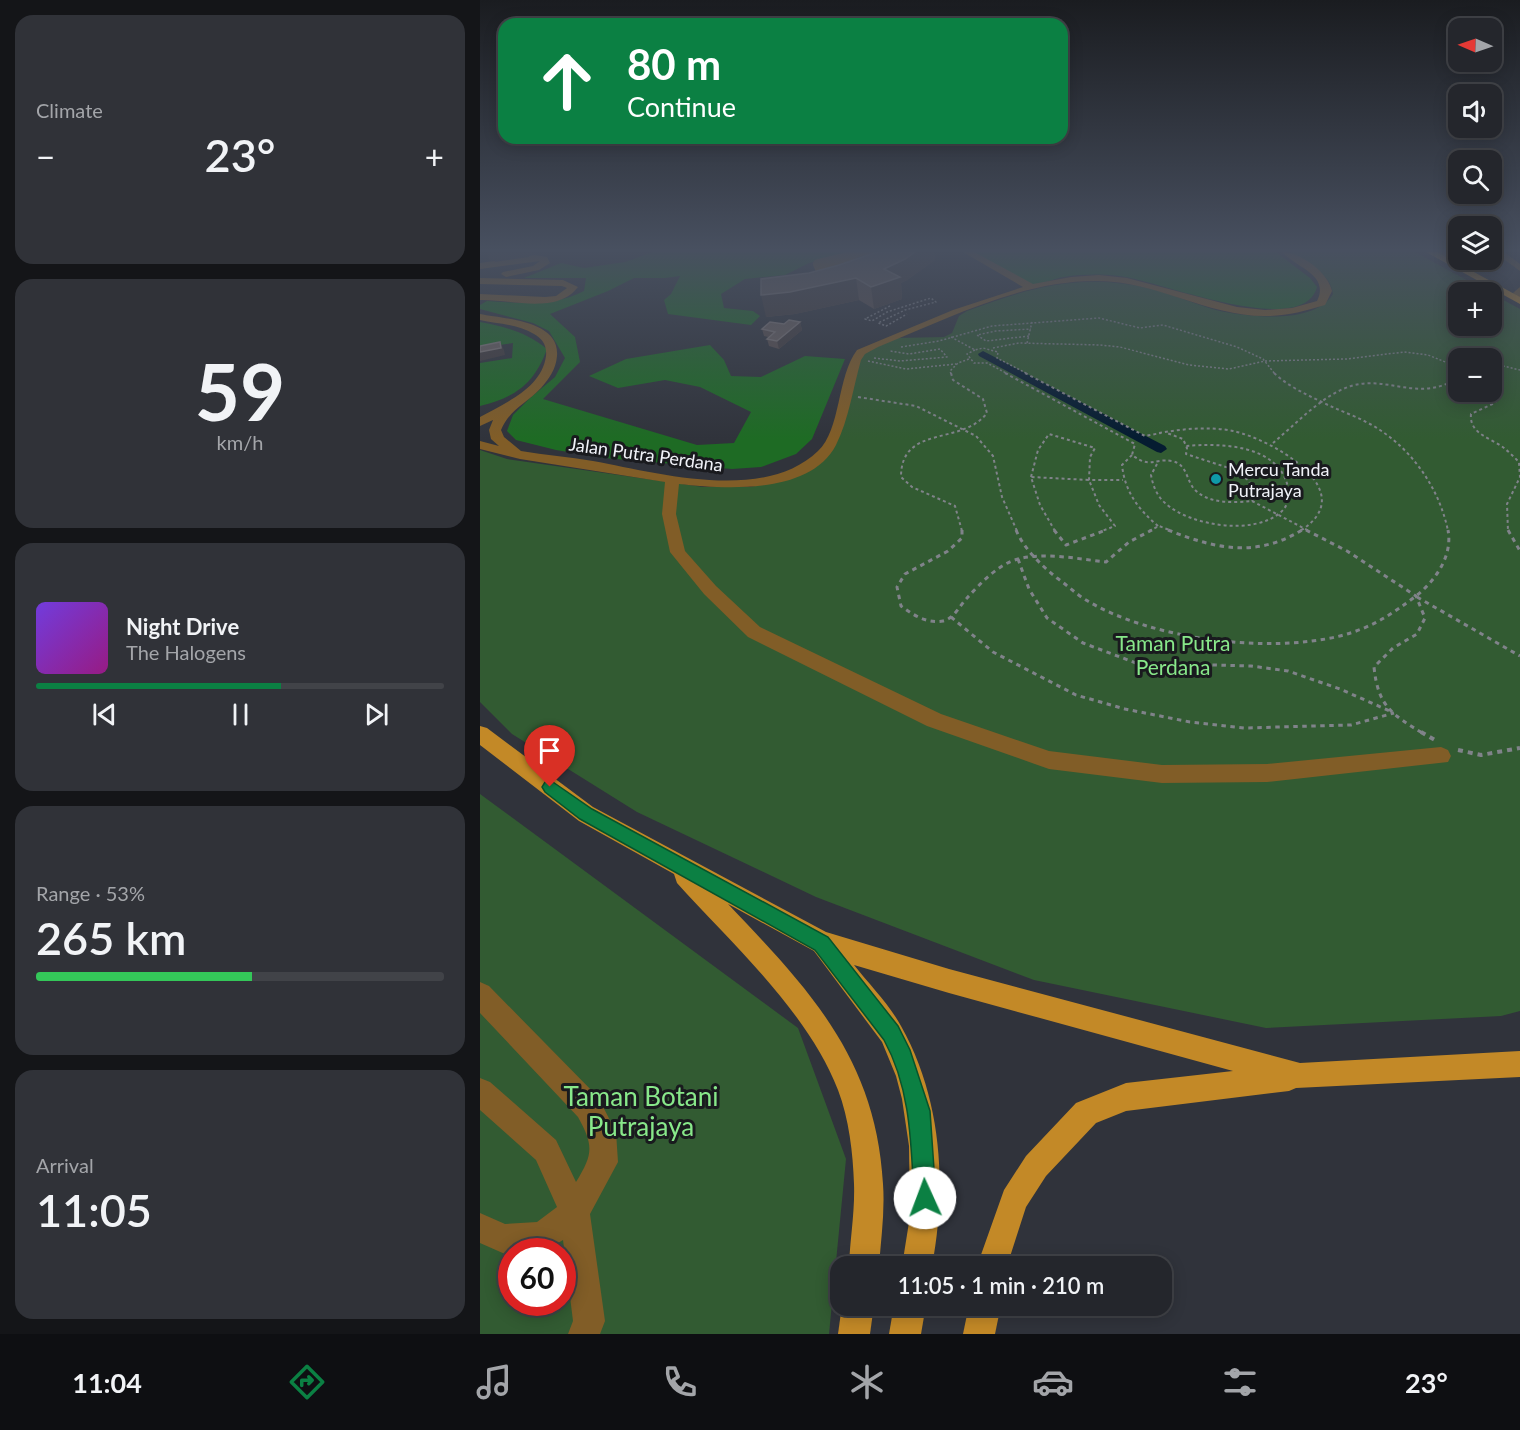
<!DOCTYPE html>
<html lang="en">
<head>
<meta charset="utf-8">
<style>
	body { margin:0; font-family:Lato,sans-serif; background:#303238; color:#f1f3f6; height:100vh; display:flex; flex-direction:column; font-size:22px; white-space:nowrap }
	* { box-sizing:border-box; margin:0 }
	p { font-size:20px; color:#a3a5a9 }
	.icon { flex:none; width:33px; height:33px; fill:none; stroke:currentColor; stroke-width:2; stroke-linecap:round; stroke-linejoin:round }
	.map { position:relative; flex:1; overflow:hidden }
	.details { display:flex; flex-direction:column; gap:15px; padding:15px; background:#141518; width:480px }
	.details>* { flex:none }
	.hud { position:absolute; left:18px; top:18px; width:570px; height:126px; border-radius:18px; box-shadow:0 3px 15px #0003,0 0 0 2px #414348; background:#0b8043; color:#fff; overflow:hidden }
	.needle { width:39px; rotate:272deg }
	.fabs { position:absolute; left:968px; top:18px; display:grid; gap:12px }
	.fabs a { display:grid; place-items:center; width:54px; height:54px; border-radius:12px; background:#24262c; box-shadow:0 3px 15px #0003,0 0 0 2px #414348; font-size:30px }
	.speed { position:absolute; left:18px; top:1238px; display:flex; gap:12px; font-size:30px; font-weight:700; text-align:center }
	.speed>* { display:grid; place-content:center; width:78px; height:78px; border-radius:50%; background:#24262c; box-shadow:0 3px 15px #0003,0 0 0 2px #414348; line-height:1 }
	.speed .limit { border:9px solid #d22; background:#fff; color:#111 }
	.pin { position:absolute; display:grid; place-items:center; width:51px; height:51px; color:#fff; margin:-62px -26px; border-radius:50% 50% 50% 0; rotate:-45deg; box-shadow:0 0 6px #0007 }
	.pin .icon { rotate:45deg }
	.me { position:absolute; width:66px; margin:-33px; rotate:358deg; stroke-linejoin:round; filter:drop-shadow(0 0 4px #0008) }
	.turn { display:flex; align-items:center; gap:21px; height:126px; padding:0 30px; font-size:27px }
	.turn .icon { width:78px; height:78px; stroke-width:2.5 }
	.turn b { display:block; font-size:42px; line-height:51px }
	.big { font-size:45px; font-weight:600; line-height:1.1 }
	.details .tile { flex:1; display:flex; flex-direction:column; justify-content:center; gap:9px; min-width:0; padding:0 21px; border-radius:18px; background:#303238 }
	.details .dial { align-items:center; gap:0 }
	.dial b { font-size:78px; line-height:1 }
	.song { display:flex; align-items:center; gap:18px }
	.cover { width:72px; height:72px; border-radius:9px; background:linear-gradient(135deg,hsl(260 70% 55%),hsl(310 70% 35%)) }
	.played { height:6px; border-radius:3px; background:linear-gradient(90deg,#0b8043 60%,#414348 60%) }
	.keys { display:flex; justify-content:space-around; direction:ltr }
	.heat { display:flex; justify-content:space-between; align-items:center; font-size:33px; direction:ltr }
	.charge { height:9px; border-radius:4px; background:linear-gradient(90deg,#34c759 53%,#414348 0) }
	.trip { position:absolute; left:350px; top:1256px; width:342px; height:60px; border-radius:18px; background:#24262c; box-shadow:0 3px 15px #0003,0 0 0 2px #414348; font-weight:600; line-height:60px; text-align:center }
	.dock { display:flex; height:96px; justify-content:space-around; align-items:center; background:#0e0f12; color:#a3a5a9 }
	.dock .icon { width:42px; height:42px }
	.dock .active { color:#0b8043 }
	.dock b { font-size:27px; color:#f1f3f6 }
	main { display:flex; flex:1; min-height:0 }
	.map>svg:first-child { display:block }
	.green { fill:#325b32; fill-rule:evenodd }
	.forest { fill:#1e6b24 }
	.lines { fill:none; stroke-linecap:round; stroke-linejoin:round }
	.canal { fill:#051c31; fill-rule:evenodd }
	.path-far3 { stroke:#80838a; stroke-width:1.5; stroke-dasharray:2 2; stroke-linecap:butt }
	.path-far2 { stroke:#80838a; stroke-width:2; stroke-dasharray:3 3; stroke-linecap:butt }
	.path-far1 { stroke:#80838a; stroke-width:3; stroke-dasharray:4.5 4.5; stroke-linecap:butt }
	.path { stroke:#80838a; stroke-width:4; stroke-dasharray:5 5; stroke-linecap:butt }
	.minor { fill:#815d27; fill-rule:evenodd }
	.major { fill:#c38927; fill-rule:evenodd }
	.minor-bridge { stroke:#815d27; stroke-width:10 }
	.wall { fill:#594e4d }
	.shaded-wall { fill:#423c3e }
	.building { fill:#6a605f; stroke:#7f7777; stroke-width:1.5 }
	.route { fill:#0b8043; stroke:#07532c; stroke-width:1.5 }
	.culture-dot { fill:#0f9aa8; stroke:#191a1e; stroke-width:2 }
	.labels { text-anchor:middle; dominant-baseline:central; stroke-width:6; stroke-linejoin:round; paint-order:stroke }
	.far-street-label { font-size:18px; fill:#f0f2f8; stroke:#191a1e }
	.far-poi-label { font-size:18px; fill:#f0f2f8; stroke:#191a1e; text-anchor:start }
	.park-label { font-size:21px; fill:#88e88a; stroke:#191a1e }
	.near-park-label { font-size:26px; fill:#88e88a; stroke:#191a1e }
</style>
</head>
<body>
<main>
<section class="details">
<div class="tile"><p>Climate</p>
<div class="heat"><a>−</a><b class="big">23°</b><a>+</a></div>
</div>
<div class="tile dial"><b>59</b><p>km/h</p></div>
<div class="tile">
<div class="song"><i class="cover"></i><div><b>Night Drive</b><p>The Halogens</p></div></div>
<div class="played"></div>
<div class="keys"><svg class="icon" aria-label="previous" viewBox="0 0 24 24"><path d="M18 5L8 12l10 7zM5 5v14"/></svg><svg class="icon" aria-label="pause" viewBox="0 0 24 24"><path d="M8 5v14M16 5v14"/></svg><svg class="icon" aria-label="next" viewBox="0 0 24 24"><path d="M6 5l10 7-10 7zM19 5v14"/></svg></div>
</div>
<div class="tile"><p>Range · 53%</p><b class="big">265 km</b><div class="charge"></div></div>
<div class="tile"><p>Arrival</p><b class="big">11:05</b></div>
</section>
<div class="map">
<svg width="1040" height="1334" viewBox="0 0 1040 1334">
	<rect width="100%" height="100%" fill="#30333b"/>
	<g class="green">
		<path d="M810,252H935L1040,309V1011L1021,1016L786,1028L554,980L336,897L157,812L32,734L0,702V450L27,459L223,487H270L295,482L348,453L375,366L387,351L417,338L464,337L472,333L479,316L487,311C535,294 572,280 625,282C643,283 662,286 679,291C700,297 719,306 740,311C770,317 834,325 853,294C851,273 826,263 810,252ZM978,292H1011V326H978ZM978,358H1011V392H978Z"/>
		<path d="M0,794L318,1028L366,1159L349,1334H0ZM32,1251H82V1302H32Z"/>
	</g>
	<g class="forest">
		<path d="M173,252H367L329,263L305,275L265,279L241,294L244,308L273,311L280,316L271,325L188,314L184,300L191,294L200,276L185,278H154L128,291L70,314L95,337L100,362L63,399L217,445L254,443L271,412L220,387L185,380L138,388L109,376L146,359L230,345L244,360L251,376L281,377L325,356L365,359L332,439L316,454L281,467L252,469L125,458L76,450L36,440L27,431L33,415L50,398L75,377L85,358L69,331L53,323L0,309V305L7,301C42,303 72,307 104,291L106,278H44L81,263L104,268L145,262Z"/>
		<path d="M492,252H796L830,278L837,287C823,341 675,279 639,276C621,274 602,274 584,277C575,278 561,285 553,284C545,283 502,257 492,252Z"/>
		<path d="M0,322C26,327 46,332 67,349C54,384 36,397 0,406V363L32,358L33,343L0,348Z"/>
	</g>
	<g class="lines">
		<polygon class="canal" points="503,351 685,446 687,449 681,453 677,452 499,356 498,354"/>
		<g class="path-far3">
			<polyline points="410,306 385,319 392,321 407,312 451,298 456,302 425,310 398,323 406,326 427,314"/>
			<polyline points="549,336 506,341 497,335 516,331 551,329"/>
			<polyline points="471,337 495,350 503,348 518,352 517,358 548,374"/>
			<polyline points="547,343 552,322"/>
			<polyline points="421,347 459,341 512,326 619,318 660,328 683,325 757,347 783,359 795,374"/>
			<polyline points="513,348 539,343 620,345 640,347 709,365 749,369 785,361 866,359 924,352 948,355 978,367"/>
			<polyline points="495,350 487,354 494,363 507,363 528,374"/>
			<polyline points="394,358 420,361 467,357 460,349 429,354 410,351"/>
			<polyline points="388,361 426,369 476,364"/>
			<polyline points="1011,366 1019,365 1040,370"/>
			<polyline points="471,374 470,371 478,363 489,359"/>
		</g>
		<g class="path-far2">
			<path d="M471,373L473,380L503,399L507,413C482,446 421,424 421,477L432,487L475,506L482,531"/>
			<path d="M525,373L655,444L652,455C671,469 673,458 692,461C707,464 706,479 714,489C728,504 753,503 772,501L775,490L768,480L752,469L706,454L707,448L703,439L687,433"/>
			<polyline points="545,373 665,436 681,433"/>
			<path d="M794,373C810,388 830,396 850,406C866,413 885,420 900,430C935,453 960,491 968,531"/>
			<path d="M1011,384L1018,394L1015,403L991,414C989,434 1011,438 1024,448C1029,452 1034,457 1039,462L1040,477L1027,504L1028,531"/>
			<polyline points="378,397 436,406 496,436 513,456 522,497 537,531"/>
			<path d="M679,433C703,429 728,426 753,431C791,439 884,491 820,531"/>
			<path d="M793,443C816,424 842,395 871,386C909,375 938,403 978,378"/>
			<path d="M652,455L642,465C645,492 658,509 678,526"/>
			<path d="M677,464L671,475C673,486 677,496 685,503C710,526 774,536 801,512C808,506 810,496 808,487C798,444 740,443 706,446"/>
			<polyline points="551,477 558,450 569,434 615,448 610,457 609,480 643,480"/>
			<polyline points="772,501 829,531"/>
			<polyline points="575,531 560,505 551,477 609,480 619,505 635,526 622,531"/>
			<polyline points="669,531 679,526 692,531"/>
		</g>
		<g class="path-far1">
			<path d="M482,530V538L468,551L425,574L417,587L421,606C433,615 447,624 463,621C474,619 480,605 487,598C500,584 518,564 538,559C566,552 598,559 626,562L649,542L672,530"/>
			<path d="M536,530C544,549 561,565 577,578C587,585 596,594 606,600C670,639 787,654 860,636C891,628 911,615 936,596C955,581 973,556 968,530"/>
			<polyline points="574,530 586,545 626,530"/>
			<path d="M688,530C736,549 776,558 822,530"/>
			<path d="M826,530L867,551L936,596L945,618L937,634L913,648L894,667C898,706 911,714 944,734"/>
			<polyline points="1028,530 1040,551"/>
			<polyline points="538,559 549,589 567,618 603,643 656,663 771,666 808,671 860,689 912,712"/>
			<polyline points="937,597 1040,656"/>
			<polyline points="471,617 513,652 596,695 645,709 710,722 764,728 871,725 914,713"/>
		</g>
		<g class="path">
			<polyline points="941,732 955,740"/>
			<polyline points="978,750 1001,755 1040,748"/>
		</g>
		<g class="minor">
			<polygon points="398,252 372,259 367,256 378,252"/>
			<path d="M483,252H494L553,284L591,277L619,275L647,278L757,307L785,310L812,308L837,301C850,275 817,268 802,252C820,252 848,272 852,291L845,305C825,311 807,316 787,316C729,317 676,281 618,281C542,280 467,319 398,347L385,354L381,360C373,388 369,419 356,445C330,495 245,489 199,484L196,514L205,551L236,586L280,627L461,714L569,751L682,765L787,764L961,747L968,750L971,756L968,762L787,782L682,783L569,769L447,726L268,637L224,594L190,552L182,514L185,482L40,459L0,449V441L19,446L11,439L9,430L13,420L0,426V417C25,403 62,388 66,356C67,346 63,339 54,334C38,324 18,324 0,320V314C24,319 80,320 77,356C76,369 69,379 61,388C46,404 30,409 21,430L24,437L41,451C65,455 89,457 113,461C178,473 284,503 338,451C361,430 357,376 377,350L473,310L543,287Z"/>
			<polygon points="964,252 978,254 979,260 947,253"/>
			<polygon points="1014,252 1024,252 1040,264 1040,271"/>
			<polygon points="55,255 67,257 70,263 59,270 26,277 21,274 23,272 53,266 60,261 0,269 0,263"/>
			<path d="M376,261L381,264L379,266C359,270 345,267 331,285L323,283L340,267Z"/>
			<path d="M0,278L83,280L98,287C77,315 30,299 0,300V294L65,297L76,296L87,288L82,286L0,284Z"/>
			<polygon points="1040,287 1040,300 1036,299 1033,293"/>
			<path d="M0,982L9,986L118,1097L136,1132L138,1162L110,1214L125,1321L120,1334H88L93,1321L83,1240L65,1251H32V1254H25L0,1243V1213L25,1224L57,1222L77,1207L56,1160L0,1110V1078L10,1082L76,1140L96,1182C113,1154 114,1146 98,1117L0,1013Z"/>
		</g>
		<g class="major">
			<polygon points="946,252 957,252 1040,297 1040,304"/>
			<path d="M0,726L7,728L113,807L346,932L469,969L820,1063L1040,1051V1077L816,1088L809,1091L646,1111L616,1123L566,1176L546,1207L527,1266H497L524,1190L546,1156L596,1103L646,1083L753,1071L469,993L374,965C389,984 409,1004 421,1026C462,1099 467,1186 452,1266H422L430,1216L429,1146L422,1099L416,1076L402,1042L334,951L248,904C330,990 396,1059 403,1184C405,1211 401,1239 399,1266H369C370,1239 375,1212 374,1184C373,1153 369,1119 358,1090C328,1012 252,944 197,883L194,874L99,821L0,745Z"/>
			<polygon points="362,1305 394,1305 390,1334 358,1334"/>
			<polygon points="414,1305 446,1305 441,1334 409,1334"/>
			<polygon points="489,1305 521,1305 515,1334 483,1334"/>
		</g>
		<polyline class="minor-bridge" points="341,271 338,264 372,256"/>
	</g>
	<g class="wall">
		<polygon points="397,252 454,252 455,260 427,280 421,283 422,299 394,309 379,300 315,314 286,317 329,273 359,265"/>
		<polygon points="320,322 322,330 299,349 289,346 287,339 288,337 284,336 282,329"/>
	</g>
	<g class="shaded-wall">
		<polygon points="6,252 54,252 55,254 49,255 49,257 15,262 14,260 10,261"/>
		<polygon points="435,252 454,252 455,260 427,280 421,283 422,299 394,309 391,287 404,269"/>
		<polygon points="376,278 379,300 315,314 286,317 281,295"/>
		<polygon points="320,322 322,330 299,349 297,341"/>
		<polygon points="20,342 24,350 25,355 0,361 0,352"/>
	</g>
	<g class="building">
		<polygon points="397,252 435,252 425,259 404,269 420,277 391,287 376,278 310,292 281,295 281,279 329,273 359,265"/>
		<polygon points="309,320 320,322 297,341 287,339 295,332 282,329 290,322 304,324"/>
		<polygon points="20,342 21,348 0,352 0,346"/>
	</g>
	<linearGradient id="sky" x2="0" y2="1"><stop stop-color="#1a1c20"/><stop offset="0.57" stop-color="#485060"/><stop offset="1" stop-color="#485060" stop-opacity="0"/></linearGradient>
	<rect width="1040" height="439" fill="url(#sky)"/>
	<path class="route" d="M70,780L112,809L348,937L418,1026L430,1050L450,1111L456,1198L453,1206L445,1209L437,1206L434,1198C431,1144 431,1089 404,1040L335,950L100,819L65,792L62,787L65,782Z"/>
	<circle class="culture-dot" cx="736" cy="479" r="6"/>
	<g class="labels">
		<g class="far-street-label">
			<text transform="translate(166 454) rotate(8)">Jalan Putra Perdana</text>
		</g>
		<g class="far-poi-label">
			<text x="748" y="469">Mercu Tanda<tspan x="748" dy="21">Putrajaya</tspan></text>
		</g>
		<g class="park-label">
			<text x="693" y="642">Taman Putra<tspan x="693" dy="24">Perdana</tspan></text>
		</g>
		<g class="near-park-label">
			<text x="161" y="1096">Taman Botani<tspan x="161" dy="30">Putrajaya</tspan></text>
		</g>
	</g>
</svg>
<div class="fabs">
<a><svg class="needle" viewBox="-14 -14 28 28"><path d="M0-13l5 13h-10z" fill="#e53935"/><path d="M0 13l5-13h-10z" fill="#a3a5a9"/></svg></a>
<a><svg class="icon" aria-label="sound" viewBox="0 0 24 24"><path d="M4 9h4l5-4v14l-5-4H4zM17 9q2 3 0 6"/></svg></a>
<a><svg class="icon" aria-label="search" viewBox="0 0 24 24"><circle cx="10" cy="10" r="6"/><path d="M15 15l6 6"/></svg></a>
<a><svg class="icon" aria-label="layers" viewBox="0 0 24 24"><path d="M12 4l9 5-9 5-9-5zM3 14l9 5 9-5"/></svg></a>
<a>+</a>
<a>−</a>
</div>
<div class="speed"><div class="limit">60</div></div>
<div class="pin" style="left:70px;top:787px;background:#d93025"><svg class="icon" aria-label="arrive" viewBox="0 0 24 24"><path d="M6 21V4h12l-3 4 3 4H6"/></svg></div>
<svg class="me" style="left:445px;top:1198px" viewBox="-20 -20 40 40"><circle r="19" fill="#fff"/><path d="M0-13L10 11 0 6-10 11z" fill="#0b8043"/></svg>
<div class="trip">11:05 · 1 min · 210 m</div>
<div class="hud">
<div class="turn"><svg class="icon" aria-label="ahead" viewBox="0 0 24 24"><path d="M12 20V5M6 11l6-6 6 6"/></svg><div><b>80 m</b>Continue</div></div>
</div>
</div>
</main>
<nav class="dock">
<b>11:04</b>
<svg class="icon active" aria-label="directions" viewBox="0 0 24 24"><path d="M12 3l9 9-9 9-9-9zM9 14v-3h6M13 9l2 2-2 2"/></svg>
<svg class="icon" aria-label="music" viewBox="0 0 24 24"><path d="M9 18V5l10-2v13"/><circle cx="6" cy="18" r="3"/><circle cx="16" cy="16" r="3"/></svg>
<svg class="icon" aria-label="phone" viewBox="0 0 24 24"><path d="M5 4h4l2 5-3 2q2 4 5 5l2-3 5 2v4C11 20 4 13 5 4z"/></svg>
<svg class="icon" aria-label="climate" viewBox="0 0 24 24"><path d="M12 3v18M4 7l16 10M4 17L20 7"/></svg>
<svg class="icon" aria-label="car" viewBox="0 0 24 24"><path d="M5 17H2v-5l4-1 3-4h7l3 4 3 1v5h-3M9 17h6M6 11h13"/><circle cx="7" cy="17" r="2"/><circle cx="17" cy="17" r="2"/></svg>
<svg class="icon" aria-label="filters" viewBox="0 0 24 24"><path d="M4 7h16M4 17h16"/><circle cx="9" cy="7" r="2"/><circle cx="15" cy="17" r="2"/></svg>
<b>23°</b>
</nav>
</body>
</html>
